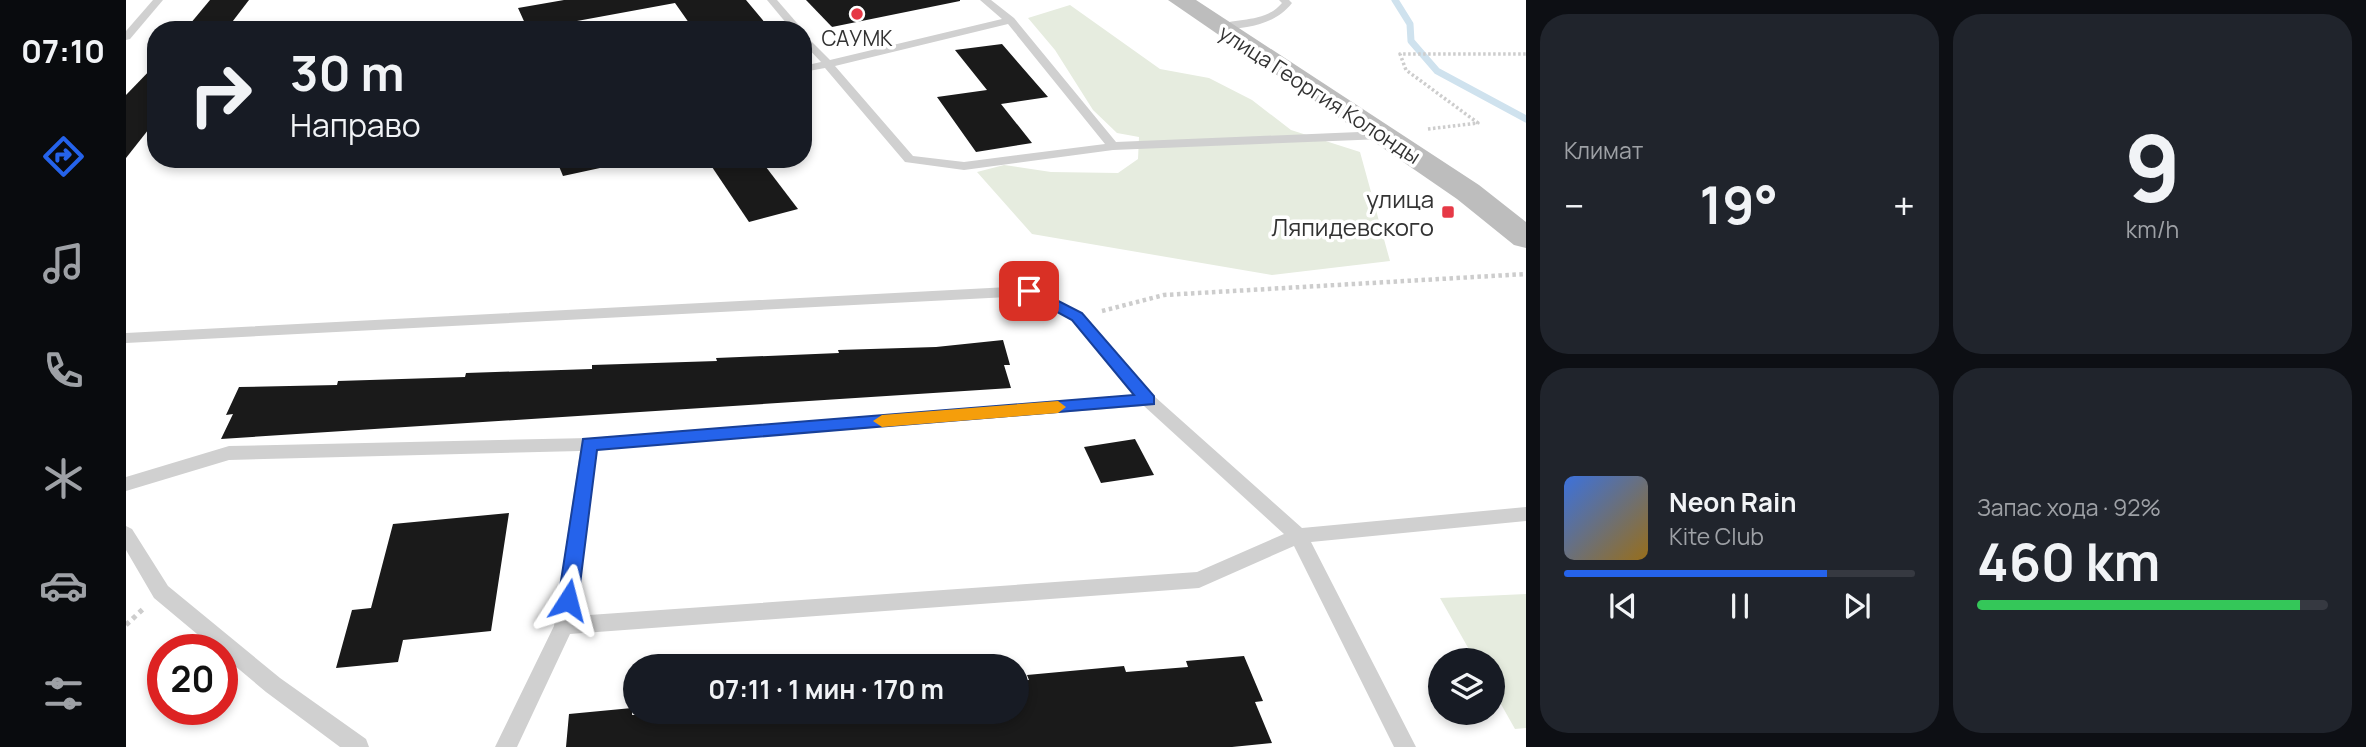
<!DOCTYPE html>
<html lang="ru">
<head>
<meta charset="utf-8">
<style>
	body { margin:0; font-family:Manrope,sans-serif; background:#20242c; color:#f1f3f6; height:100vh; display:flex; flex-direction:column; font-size:26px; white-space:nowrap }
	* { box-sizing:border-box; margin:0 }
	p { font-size:23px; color:#9ea1a6 }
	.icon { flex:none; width:38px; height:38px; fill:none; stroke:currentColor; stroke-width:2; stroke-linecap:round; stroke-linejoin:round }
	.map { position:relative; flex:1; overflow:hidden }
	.drawer { display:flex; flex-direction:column; gap:14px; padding:14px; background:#0d0f14; width:840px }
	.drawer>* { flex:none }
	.top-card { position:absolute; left:21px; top:21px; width:665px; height:147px; border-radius:28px; box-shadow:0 4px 10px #0003; background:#171b24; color:#f1f3f6; overflow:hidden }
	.controls { position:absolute; left:1302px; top:648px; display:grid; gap:14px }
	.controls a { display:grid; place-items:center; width:77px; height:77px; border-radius:50%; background:#171b24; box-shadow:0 4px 10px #0003; font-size:35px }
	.speed { position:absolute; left:21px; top:634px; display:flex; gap:14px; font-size:35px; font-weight:700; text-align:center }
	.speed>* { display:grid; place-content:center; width:91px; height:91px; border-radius:50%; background:#171b24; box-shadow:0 4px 10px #0003; line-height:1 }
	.speed .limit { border:10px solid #d22; background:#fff; color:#111 }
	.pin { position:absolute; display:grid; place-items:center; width:60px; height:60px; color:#fff; margin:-30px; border-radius:14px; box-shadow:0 4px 10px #0006 }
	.me { position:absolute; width:77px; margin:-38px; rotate:9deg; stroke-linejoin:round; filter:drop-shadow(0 0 5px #0008) }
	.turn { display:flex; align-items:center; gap:24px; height:147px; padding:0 28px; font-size:32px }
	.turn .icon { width:91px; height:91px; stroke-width:2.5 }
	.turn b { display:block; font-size:49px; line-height:60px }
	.big { font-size:52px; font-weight:700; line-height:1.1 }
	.drawer .card { flex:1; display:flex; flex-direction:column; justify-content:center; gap:10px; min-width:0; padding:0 24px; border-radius:28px; background:#20242c }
	.drawer .dial { align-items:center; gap:0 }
	.dial b { font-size:91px; line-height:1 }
	.song { display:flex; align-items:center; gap:21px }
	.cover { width:84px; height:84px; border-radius:10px; background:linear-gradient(135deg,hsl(220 70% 55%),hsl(40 70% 35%)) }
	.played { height:7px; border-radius:4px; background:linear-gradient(90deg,#2563eb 75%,#363941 75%) }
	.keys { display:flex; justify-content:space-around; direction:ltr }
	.heat { display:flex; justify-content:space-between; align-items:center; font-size:38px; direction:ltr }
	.charge { height:10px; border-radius:5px; background:linear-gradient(90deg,#34c759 92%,#363941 0) }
	.drawer .tiles { flex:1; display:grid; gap:14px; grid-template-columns:repeat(2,1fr) }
	.trip { position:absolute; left:497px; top:654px; width:406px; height:70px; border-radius:35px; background:#171b24; box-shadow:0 4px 10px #0003; font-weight:700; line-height:70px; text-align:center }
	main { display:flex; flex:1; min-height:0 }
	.dock { display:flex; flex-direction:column; width:126px; justify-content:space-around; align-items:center; background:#090b0e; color:#9ea1a6 }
	.dock .icon { width:49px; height:49px }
	.dock .current { color:#2563eb }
	.dock b { font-size:32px; color:#f1f3f6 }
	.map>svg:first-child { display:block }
	.green { fill:#e6ecdf }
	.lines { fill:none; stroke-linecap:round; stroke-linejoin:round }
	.stream { stroke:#cfe2ee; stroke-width:7 }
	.building { fill:#1a1a1a }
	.path-far2 { stroke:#cdcdcd; stroke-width:3.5; stroke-dasharray:2.5 2.5; stroke-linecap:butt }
	.path-far1 { stroke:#cdcdcd; stroke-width:4.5; stroke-dasharray:3.5 3.5; stroke-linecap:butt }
	.path { stroke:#cdcdcd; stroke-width:5; stroke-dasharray:4.5 4.5; stroke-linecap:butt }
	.lane { fill:#d0d0d0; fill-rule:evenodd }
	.secondary { fill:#bdbdbd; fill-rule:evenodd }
	.route { fill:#2563eb; stroke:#184099; stroke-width:2 }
	.slow { fill:#f59e0b }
	.poi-dot { fill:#e63946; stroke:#fff; stroke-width:2.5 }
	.labels { text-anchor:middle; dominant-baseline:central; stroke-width:7; stroke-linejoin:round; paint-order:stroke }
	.far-poi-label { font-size:21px; fill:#333; stroke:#fff }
	.far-street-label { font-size:21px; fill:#333; stroke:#fff }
	.poi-label { font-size:24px; fill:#333; stroke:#fff; text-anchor:end }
</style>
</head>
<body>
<main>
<nav class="dock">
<b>07:10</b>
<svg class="icon current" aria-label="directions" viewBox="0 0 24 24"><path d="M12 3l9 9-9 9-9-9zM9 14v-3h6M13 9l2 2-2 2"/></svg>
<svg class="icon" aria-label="music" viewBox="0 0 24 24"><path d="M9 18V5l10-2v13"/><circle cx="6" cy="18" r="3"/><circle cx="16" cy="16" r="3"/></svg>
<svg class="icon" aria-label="phone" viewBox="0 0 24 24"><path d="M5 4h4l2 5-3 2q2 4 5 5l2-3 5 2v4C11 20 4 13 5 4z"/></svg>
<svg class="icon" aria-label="climate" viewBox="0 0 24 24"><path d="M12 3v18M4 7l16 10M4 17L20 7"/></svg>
<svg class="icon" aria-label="car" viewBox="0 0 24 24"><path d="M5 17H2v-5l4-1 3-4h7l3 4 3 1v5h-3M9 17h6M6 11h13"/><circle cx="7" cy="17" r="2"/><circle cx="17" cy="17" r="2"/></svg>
<svg class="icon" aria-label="filters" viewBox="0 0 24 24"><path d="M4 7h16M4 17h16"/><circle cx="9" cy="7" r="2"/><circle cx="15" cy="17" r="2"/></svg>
</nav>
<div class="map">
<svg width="1400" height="747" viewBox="0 0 1400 747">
	<rect width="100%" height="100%" fill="#fff"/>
	<g class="green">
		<polygon points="944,5 1034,69 1083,78 1126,100 1165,130 1234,152 1264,261 1146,275 906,234 851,172 878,165 925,172 992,173 1012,159 1013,137 991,133 967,110 929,50 902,18"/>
		<polygon points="1400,594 1400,728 1389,729 1367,690 1367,660 1349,660 1314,598"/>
	</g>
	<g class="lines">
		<polyline class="stream" points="1269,0 1284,24 1285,41 1311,71 1400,119"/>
	</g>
	<g class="building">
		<polygon points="84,0 123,0 100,30 59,30"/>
		<polygon points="438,0 620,0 645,30 568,30 549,3 402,30 392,8"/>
		<polygon points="680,0 834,0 834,1 706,27"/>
		<polygon points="876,44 922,97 875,104 906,143 850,152 811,97 861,90 829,50"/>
		<polygon points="30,64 30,120 0,158 0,95"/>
		<polygon points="430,159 511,159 511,160 437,176"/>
		<polygon points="618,159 634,159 672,209 623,222 586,167"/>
		<polygon points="877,340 884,365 878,365 885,388 95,439 107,414 100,415 113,387 211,385 212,381 339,377 340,373 466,369 466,365 591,361 590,358 713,353 712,350 810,347"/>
		<polygon points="1009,439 1028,475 975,483 958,447"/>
		<polygon points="383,513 365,631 277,640 272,662 210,668 226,610 245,608 267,524"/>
		<polygon points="1118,656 1137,701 1129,702 1146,743 1106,747 440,747 443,714 506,708 506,715 891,712 891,681 903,680 901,675 998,666 1000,672 1062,667 1060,661"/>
	</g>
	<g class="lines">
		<polyline class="path-far2" points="1302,129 1352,123 1280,70 1274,54 1400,54"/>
		<polyline class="path-far1" points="976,311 1038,295 1400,274"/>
		<polyline class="path" points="0,625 17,609"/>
		<g class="lane">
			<polygon points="27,0 37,0 4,39 0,40 0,31"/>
			<polygon points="641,0 651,0 677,30 666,30"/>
			<path d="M854,0H865L888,18L990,142L1257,131L1263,135L1257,139L987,150L838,170L779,162L699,68L677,72V66L695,62L677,43V33L704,60L876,19ZM882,24L979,144L838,162L787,156L709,66Z"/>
			<path d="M1153,0H1163L1166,3C1148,26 1121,27 1094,31L1089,28C1109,15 1136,26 1156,3Z"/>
			<path d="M903,286L956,314L1028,396L1176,528L1400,507V521L1185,542L1290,747H1268L1168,546L1073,588L444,634L391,747H369L428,626L454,451L103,460L0,491V477L103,446L463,438L1009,395L946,320L901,296L0,343V333ZM1018,406L1158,534L1071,572L449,616L471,450Z"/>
			<polygon points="0,526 6,529 42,586 154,678 240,739 243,747 214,747 140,692 96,655 96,649 89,649 28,598 0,550"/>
		</g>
		<polygon class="secondary" points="1042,0 1070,0 1353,185 1400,222 1400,248 1388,245 1331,199"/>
	</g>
	<polygon class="route" points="903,286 956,313 1028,396 1028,404 471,450 452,600 449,606 442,609 435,606 432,600 457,439 1008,395 946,320 898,294 896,291"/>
	<polygon class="slow" points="932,401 940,407 932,413 756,427 747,421 756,415"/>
	<g class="poi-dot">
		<circle cx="731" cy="14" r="7"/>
		<rect x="1315" y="205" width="14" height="14" rx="3.5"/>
	</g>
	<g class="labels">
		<g class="far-poi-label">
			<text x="731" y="38">САУМК</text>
		</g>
		<g class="far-street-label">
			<text transform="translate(1194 94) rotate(33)">улица Георгия Колонды</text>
		</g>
		<g class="poi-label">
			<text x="1308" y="198">улица<tspan x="1308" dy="28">Ляпидевского</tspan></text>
		</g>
	</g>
</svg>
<div class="controls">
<a><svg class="icon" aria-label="layers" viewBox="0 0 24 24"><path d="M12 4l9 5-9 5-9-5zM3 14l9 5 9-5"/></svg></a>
</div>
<div class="speed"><div class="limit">20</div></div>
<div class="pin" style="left:903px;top:291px;background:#d93025"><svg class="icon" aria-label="arrive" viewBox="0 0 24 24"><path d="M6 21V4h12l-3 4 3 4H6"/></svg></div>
<svg class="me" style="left:442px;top:600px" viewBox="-20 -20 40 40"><path d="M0-17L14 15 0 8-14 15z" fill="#2563eb" stroke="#fff" stroke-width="4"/></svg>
<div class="trip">07:11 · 1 мин · 170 m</div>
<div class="top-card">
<div class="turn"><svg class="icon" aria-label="right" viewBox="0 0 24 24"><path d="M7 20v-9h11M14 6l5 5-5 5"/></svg><div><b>30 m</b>Направо</div></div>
</div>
</div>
<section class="drawer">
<div class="tiles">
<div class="card"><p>Климат</p>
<div class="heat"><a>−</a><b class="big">19°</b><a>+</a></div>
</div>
<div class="card dial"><b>9</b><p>km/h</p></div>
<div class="card">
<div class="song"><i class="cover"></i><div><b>Neon Rain</b><p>Kite Club</p></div></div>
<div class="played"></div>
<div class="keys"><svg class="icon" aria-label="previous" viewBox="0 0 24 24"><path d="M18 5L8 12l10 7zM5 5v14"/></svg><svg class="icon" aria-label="pause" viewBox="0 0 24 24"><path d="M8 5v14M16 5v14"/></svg><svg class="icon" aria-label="next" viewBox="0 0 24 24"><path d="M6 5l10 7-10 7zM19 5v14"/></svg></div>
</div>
<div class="card"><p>Запас хода · 92%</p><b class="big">460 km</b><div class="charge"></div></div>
</div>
</section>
</main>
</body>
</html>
